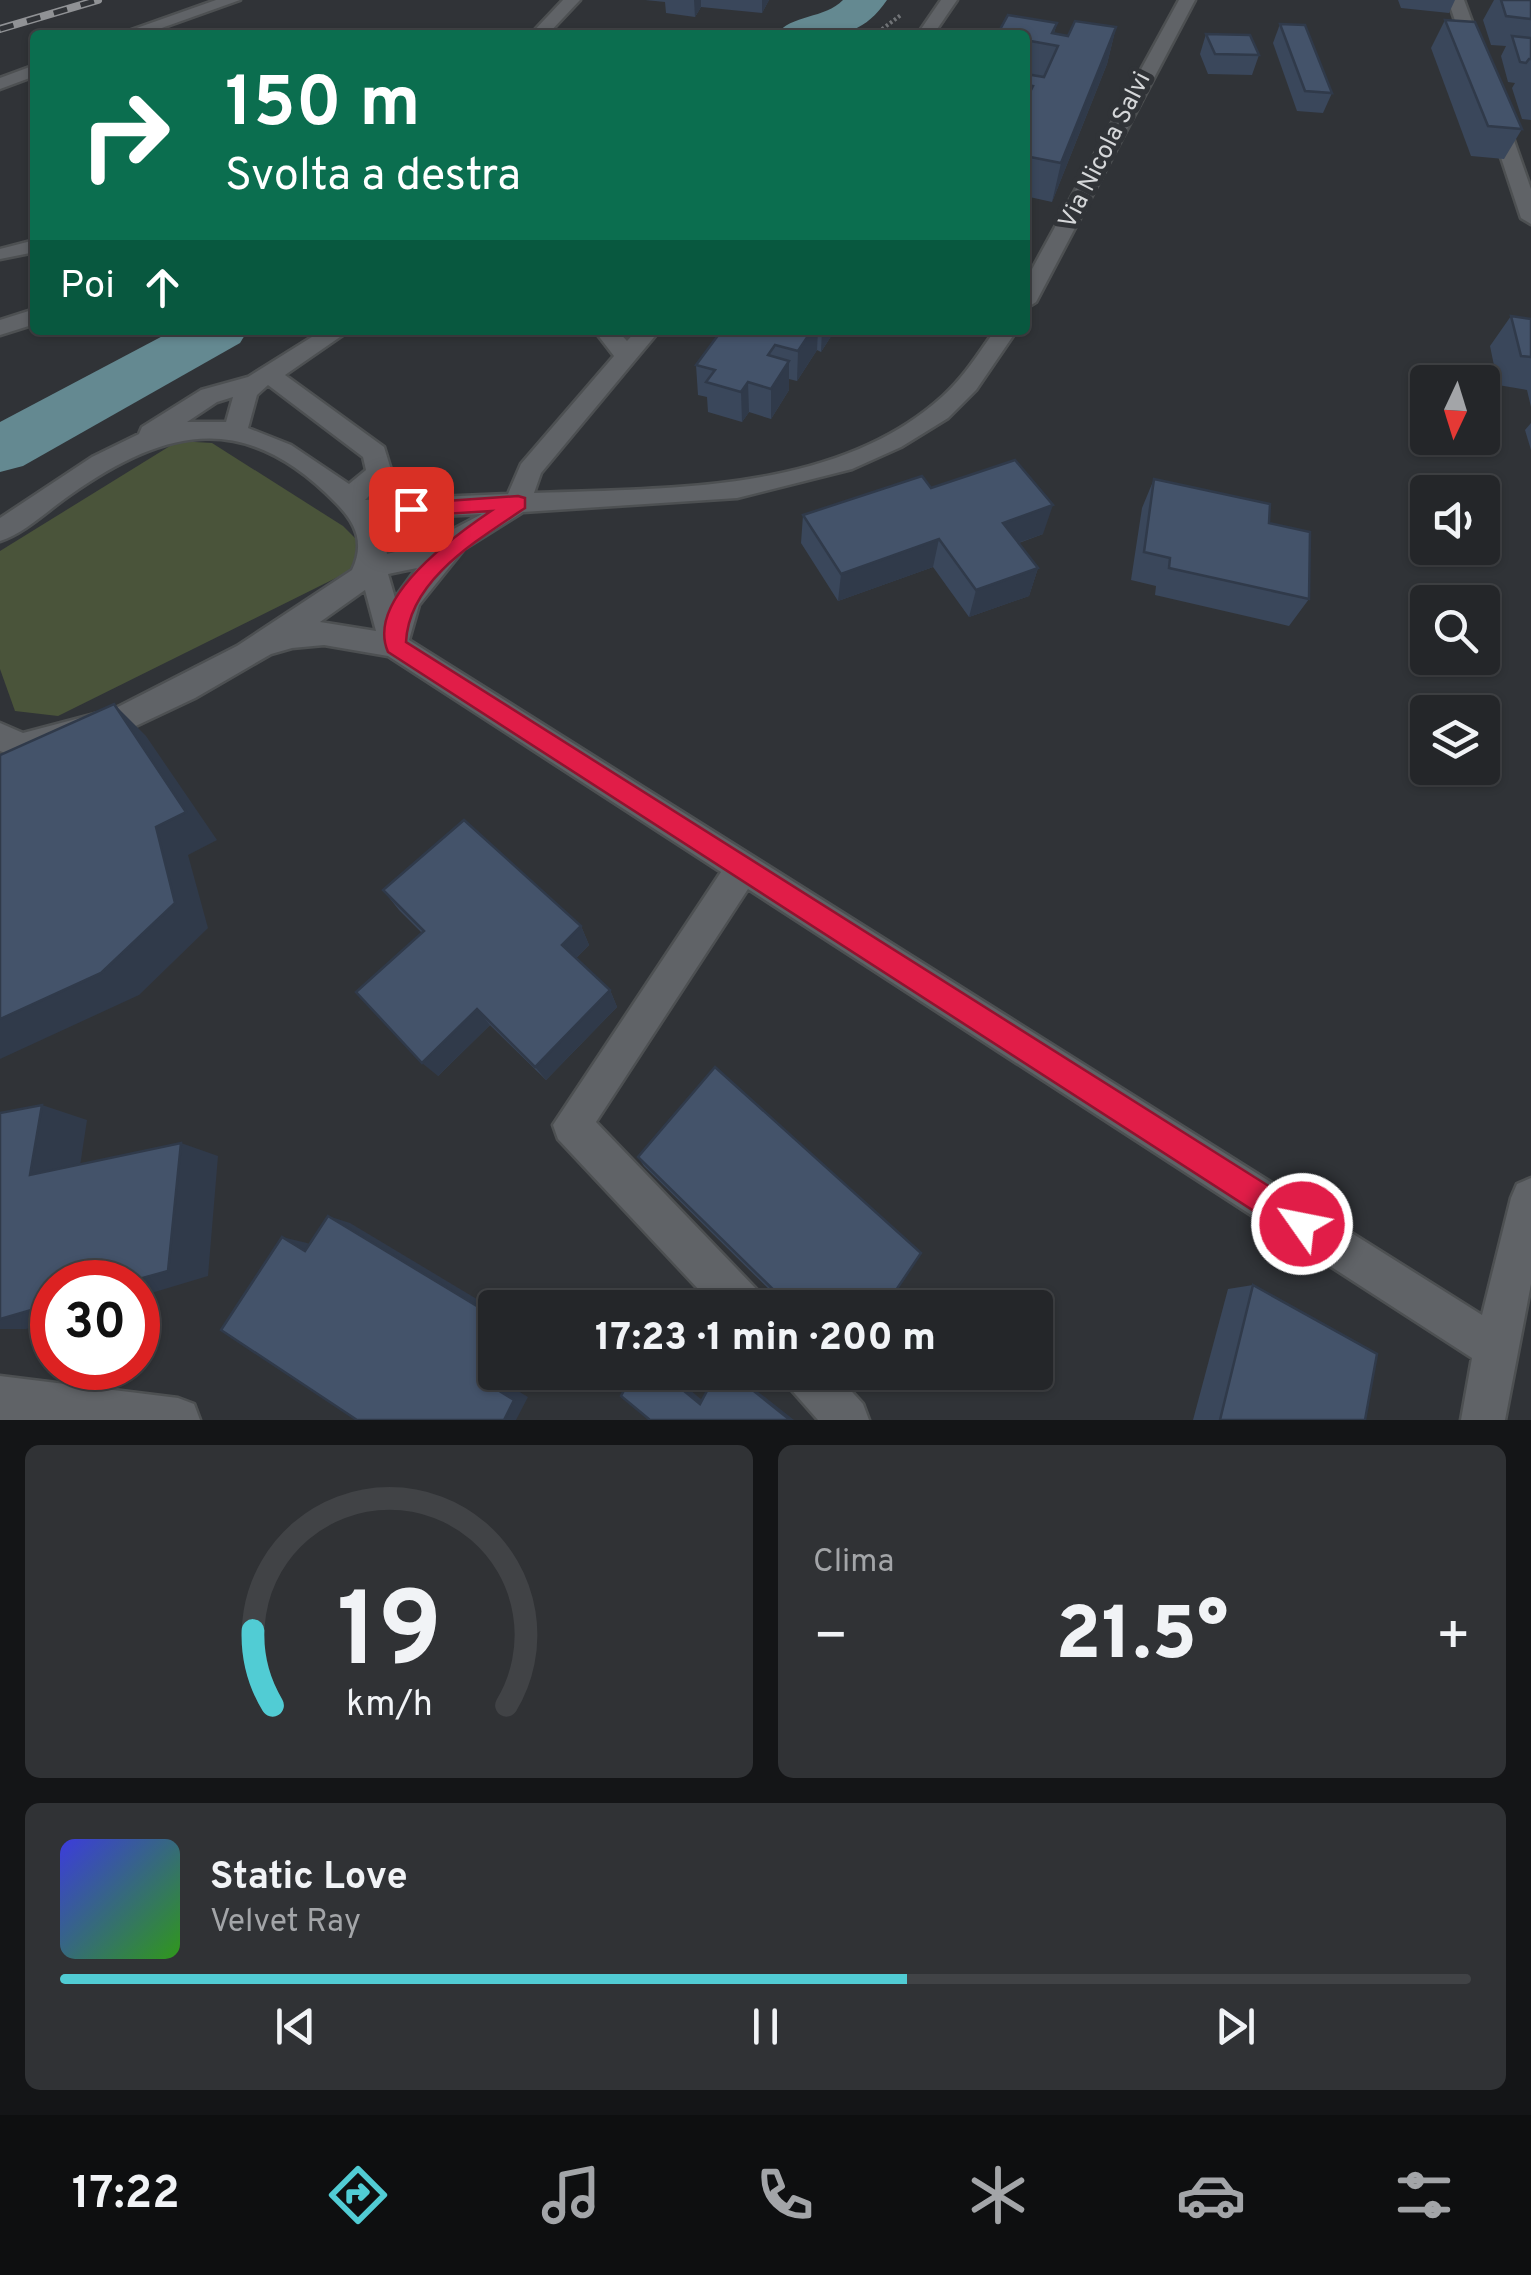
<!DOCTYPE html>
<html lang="it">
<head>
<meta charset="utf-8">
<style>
	body { margin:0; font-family:Overpass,sans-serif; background:#303235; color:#f1f3f6; height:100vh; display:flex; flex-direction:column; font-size:38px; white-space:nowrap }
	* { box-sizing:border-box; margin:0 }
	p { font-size:32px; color:#a3a5a8 }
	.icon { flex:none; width:55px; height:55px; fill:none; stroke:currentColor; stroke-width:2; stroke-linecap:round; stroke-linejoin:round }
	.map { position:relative; height:1420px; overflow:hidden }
	.sheet { display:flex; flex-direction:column; gap:25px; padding:25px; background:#141517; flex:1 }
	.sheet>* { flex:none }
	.banner { position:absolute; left:30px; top:30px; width:1000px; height:305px; border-radius:10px; box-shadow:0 2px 8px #0004,0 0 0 2px #414346; background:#0b6e4f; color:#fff; overflow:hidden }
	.needle { width:65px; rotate:184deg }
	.controls { position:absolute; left:1410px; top:365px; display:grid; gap:20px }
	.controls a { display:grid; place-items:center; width:90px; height:90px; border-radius:10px; background:#242629; box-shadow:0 2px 8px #0004,0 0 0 2px #414346; font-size:50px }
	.speed { position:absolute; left:30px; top:1260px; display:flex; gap:20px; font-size:50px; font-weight:700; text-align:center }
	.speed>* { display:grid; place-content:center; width:130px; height:130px; border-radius:50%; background:#242629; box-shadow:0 2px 8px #0004,0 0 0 2px #414346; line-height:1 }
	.speed .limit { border:15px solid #d22; background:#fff; color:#111 }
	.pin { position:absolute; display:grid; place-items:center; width:85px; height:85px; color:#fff; margin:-42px; border-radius:20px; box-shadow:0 5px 15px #0006 }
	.me { position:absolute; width:110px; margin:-55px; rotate:303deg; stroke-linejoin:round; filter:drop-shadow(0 0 8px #0008) }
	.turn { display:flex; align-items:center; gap:35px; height:210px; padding:0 30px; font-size:45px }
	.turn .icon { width:130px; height:130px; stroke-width:2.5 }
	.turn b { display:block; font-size:70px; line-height:85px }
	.then { display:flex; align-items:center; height:95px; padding:0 30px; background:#0003; gap:20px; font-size:38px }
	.big { font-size:75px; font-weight:800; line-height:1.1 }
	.sheet .tile { flex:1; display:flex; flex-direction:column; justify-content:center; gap:15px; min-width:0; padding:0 35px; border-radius:15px; background:#303235 }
	.sheet .dial { align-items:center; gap:0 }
	.dial svg { height:260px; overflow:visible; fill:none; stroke:#414346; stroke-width:7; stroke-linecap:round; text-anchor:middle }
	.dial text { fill:#f1f3f6; stroke:none }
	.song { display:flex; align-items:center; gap:30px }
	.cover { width:120px; height:120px; border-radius:15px; background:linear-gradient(135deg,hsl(240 70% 55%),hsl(110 70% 35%)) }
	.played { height:10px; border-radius:5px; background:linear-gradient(90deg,#51ccd4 60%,#414346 60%) }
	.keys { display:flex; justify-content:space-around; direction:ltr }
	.heat { display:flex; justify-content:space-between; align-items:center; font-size:55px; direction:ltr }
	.sheet .tiles { flex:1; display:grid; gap:25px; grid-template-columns:1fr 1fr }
	.tile:last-child { grid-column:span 2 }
	.trip { position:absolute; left:478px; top:1290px; width:575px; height:100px; border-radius:10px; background:#242629; box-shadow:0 2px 8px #0004,0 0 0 2px #414346; font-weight:800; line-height:100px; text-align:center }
	.tab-bar { display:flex; height:160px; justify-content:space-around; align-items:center; background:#0e0f10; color:#a3a5a8 }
	.tab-bar .icon { width:70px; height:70px }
	.tab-bar .on { color:#51ccd4 }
	.tab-bar b { font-size:45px; color:#f1f3f6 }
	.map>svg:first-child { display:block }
	.green { fill:#4a543a }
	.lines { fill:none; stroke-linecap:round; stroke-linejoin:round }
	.river { fill:#648991; fill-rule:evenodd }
	.minor-casing { stroke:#4d5052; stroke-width:5 }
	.path { stroke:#717477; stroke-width:4; stroke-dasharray:2.5 2.5; stroke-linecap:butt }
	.minor { fill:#606367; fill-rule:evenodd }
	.rail-casing { stroke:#909295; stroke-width:8 }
	.rail { stroke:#303337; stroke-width:5; stroke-dasharray:14; stroke-linecap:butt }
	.wall { fill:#3a475b }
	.shaded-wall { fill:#303a4a }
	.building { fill:#44536a; stroke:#303a4a; stroke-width:2.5 }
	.route { fill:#e11d48; stroke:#92132f; stroke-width:2.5 }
	.labels { text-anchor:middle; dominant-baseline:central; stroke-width:10; stroke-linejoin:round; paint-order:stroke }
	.far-street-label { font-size:25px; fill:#d5d7d9; stroke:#303337 }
</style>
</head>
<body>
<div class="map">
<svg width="1531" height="1420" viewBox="0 0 1531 1420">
	<rect width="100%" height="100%" fill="#303337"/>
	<polygon class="green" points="178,441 212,443 343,526 361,544 356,568 58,716 15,711 0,669 0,551"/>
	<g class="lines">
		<g class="river">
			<path d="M843,0H887C857,44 824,35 776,35C791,14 825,19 843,0Z"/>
			<polygon points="174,330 248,330 240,343 23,466 0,472 0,422"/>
		</g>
		<defs>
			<g id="minor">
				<polygon points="216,0 240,0 142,35 117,35"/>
				<polygon points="563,0 580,0 547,35 530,35"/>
				<polygon points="941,0 957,0 933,35 917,35"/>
				<polygon points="1179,0 1195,0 1036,302 1025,309 1025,282"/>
				<polygon points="1448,0 1464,0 1486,59 1483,63 1468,59"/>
				<polygon points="35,65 35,76 0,89 0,78"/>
				<polygon points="1495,107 1504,112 1531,189 1531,224 1521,218 1486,112"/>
				<polygon points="35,240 35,252 0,259 0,249"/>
				<polygon points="35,309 35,324 0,335 0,320"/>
				<path d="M323,330H350L285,375L384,447L392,473L365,500L508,494L521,464L614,356L594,330H617L627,341L637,330H660L541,473L534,493C668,488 837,493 943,396C964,377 979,353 995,330H1017L976,390L948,418L901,447L852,469L737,498L523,512L464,549L419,605L409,640L1482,1315L1511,1198L1517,1184L1531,1178V1284L1505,1420H1461L1472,1358L748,889L596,1122L760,1293L766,1308H716L558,1139L553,1125L721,872L388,656L324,645L292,648L271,654L195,698L123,732L21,760L0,751V723L23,733L114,709L237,646L352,570C365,543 356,523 336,503C246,410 167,427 70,495C48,510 25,533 0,541V518L92,457L139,434L142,427L201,390L248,377ZM268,385L363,457L366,470L349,484L291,445L248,428L257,395ZM233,397L226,422H187L217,402ZM482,514L423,545L387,554L384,531L377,519ZM417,568L395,598L388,574ZM365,590L376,631L320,622Z"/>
				<polygon points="783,1372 834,1372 863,1404 869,1420 818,1420 789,1387"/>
				<polygon points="0,1376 178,1398 194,1404 200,1420 0,1420"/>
			</g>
		</defs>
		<use href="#minor" class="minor-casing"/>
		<polyline class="path" points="874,35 901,15"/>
		<use href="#minor" class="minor"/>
		<defs>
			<polyline id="rail" points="0,29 98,0"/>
		</defs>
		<use href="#rail" class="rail-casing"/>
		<use href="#rail" class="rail"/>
	</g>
	<g class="wall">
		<polygon points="645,0 769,0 762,13 701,7 695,17 666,13 665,2"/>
		<polygon points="1398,0 1455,0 1449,13 1401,8"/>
		<polygon points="1494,0 1531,0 1531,120 1522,119 1512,88 1515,83 1508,82 1501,56 1506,46 1491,45 1483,20"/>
		<polygon points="1445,20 1522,129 1504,159 1471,156 1431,48"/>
		<polygon points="1057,23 1054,33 1068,36 1116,27 1107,64 1052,202 1025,196 1025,35"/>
		<polygon points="1280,24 1332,93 1323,113 1297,111 1273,43"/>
		<polygon points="1206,34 1259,55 1252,75 1208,74 1200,54"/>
		<polygon points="1511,316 1531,319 1531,407 1527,390 1498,385 1490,346"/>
		<polygon points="722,330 835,330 821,352 817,350 797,381 789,379 789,390 771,419 749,412 742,422 708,412 707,397 698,395 696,365"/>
		<polygon points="1531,423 1531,450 1525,430"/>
		<polygon points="1154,479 1269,523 1309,599 1289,626 1155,595 1156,586 1131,580 1142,508"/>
		<polygon points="931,488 1043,534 1019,543 1038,568 1029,596 969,617 933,567 838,601 801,543 803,515"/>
		<polygon points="383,890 581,926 589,945 576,958 610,990 617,1007 546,1080 490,1025 438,1076 422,933 399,910"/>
		<polygon points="638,1157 884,1308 788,1308 644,1166"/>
		<polygon points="1253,1285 1365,1420 1193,1420 1228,1289"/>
	</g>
	<g class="shaded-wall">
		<polygon points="694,0 701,0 701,7 695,17"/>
		<polygon points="762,0 769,0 762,13"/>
		<polygon points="1116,27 1107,64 1052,202 1061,163"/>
		<polygon points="812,330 818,330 817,350 797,381 798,351"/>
		<polygon points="822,330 835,330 821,352"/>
		<polygon points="789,361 789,390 771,419 771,389"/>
		<polygon points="748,382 749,412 742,422 741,392"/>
		<polygon points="1053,505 1043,534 995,551 1003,523"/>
		<polygon points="939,539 933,567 838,601 841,574"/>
		<polygon points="1038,568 1029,596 969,617 976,590"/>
		<polygon points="114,704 146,736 217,840 188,855 208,928 139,995 0,1059 0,1019"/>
		<polygon points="581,926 589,945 571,963 562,945"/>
		<polygon points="610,990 617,1007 546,1080 535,1067"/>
		<polygon points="477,1009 490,1025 438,1076 422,1063"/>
		<polygon points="42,1105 87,1120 77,1186 30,1175"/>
		<polygon points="181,1143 218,1156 208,1276 138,1297 138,1282 128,1282"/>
		<polygon points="328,1216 350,1223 495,1310 495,1317"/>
		<polygon points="282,1237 307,1243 329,1256 305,1251"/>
		<polygon points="52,1304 52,1321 26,1329 0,1329 0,1319"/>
		<polygon points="501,1372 515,1372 508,1385 528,1397 516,1420 504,1420 493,1387"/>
		<polygon points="661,1372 669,1372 703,1401 700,1404"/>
		<polygon points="730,1372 733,1372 794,1420 790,1420"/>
	</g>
	<g class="building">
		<polygon points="1501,0 1531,0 1531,19 1506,16"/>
		<polygon points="1008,15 1057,23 1052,33 1068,36 1075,21 1116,27 1061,163 1025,156 1025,102 1033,86 1025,84 1025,64 1030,64 1026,74 1044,77 1058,46 1025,40 1025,35 997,35"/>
		<polygon points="1445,20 1475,22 1522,129 1488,126"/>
		<polygon points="1280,24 1305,25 1332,93 1305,91"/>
		<polygon points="1206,34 1250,35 1259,55 1215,54"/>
		<polygon points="1512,36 1531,38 1531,59 1529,59 1526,63 1520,62"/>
		<polygon points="1511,316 1531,319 1531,357 1521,356"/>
		<polygon points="722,330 812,330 798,351 775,345 768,355 789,361 771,389 748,382 741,392 706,382 715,370 696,365"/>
		<polygon points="1015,460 1053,505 1003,523 1038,568 976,590 939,539 841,574 803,515 922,476 931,488"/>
		<polygon points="1154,479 1270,504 1269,523 1310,532 1309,599 1169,568 1170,558 1144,552"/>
		<polygon points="114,704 186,812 156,827 175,903 101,973 0,1019 0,755"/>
		<polygon points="464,820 581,926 562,945 610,990 535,1067 477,1009 422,1063 356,992 424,931 383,890"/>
		<polygon points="715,1067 921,1253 884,1308 792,1308 638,1157"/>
		<polygon points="42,1105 30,1175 181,1143 168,1271 128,1282 52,1282 52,1304 0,1319 0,1113"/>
		<polygon points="328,1216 495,1317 495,1372 501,1372 493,1387 514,1400 504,1420 357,1420 221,1330 282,1237 305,1251"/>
		<polygon points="1253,1285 1377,1354 1365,1420 1220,1420"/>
		<polygon points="634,1372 661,1372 700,1404 717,1372 730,1372 790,1420 650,1420 621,1396"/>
	</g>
	<path class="route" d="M518,496L525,498V508C478,540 409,579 406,642L1313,1214L1317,1224L1313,1235L1302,1240L1291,1235L388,652C365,599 454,536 491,511L411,516L404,514V504Z"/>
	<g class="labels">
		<g class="far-street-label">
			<text transform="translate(1106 151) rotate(-63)">Via Nicola Salvi</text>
		</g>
	</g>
</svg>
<div class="controls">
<a><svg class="needle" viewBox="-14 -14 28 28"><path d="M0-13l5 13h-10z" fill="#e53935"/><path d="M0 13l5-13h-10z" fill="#a3a5a8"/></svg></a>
<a><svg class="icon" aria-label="sound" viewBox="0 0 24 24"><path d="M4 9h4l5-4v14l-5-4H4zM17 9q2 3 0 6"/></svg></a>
<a><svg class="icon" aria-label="search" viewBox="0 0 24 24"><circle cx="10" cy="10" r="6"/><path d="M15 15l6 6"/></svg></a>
<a><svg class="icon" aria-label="layers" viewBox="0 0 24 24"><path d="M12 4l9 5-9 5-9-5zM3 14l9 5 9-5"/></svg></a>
</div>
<div class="speed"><div class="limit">30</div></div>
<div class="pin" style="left:411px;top:509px;background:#d93025"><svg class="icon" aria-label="arrive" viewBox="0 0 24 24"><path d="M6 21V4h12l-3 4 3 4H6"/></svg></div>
<svg class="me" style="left:1302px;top:1224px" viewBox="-20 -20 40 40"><circle r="17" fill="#e11d48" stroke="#fff" stroke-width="3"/><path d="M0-11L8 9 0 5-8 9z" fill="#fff"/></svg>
<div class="trip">17:23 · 1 min · 200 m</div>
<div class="banner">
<div class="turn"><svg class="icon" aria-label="right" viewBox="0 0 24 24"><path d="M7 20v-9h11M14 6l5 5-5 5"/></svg><div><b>150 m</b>Svolta a destra</div></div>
<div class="then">Poi<svg class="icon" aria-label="ahead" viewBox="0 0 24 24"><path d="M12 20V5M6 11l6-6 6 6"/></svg></div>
</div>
</div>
<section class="sheet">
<div class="tiles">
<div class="tile dial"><svg viewBox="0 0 100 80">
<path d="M14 69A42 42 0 1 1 86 69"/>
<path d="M14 69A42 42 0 0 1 8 46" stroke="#51ccd4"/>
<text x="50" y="56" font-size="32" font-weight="700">19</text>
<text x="50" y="72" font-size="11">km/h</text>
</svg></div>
<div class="tile"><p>Clima</p>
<div class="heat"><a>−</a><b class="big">21.5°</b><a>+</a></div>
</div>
<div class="tile">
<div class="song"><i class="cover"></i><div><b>Static Love</b><p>Velvet Ray</p></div></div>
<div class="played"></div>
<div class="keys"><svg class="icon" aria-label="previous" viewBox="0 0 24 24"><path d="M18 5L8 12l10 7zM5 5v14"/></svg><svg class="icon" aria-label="pause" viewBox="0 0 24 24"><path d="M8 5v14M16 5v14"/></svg><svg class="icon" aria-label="next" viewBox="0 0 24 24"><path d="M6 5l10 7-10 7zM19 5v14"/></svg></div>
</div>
</div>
</section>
<nav class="tab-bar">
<b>17:22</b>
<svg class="icon on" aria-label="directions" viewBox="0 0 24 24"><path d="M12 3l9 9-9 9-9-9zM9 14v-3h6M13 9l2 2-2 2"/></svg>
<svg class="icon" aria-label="music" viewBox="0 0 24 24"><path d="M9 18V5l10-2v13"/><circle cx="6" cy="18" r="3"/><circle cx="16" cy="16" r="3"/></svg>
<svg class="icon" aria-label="phone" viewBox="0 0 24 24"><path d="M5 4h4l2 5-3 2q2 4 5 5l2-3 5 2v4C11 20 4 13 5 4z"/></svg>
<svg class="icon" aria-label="climate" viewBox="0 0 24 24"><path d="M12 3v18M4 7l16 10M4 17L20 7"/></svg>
<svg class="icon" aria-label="car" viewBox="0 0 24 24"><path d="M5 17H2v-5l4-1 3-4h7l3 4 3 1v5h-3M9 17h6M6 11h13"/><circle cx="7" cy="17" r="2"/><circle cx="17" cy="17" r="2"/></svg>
<svg class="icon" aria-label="filters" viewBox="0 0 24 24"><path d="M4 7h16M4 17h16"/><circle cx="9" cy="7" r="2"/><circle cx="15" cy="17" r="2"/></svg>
</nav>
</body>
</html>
